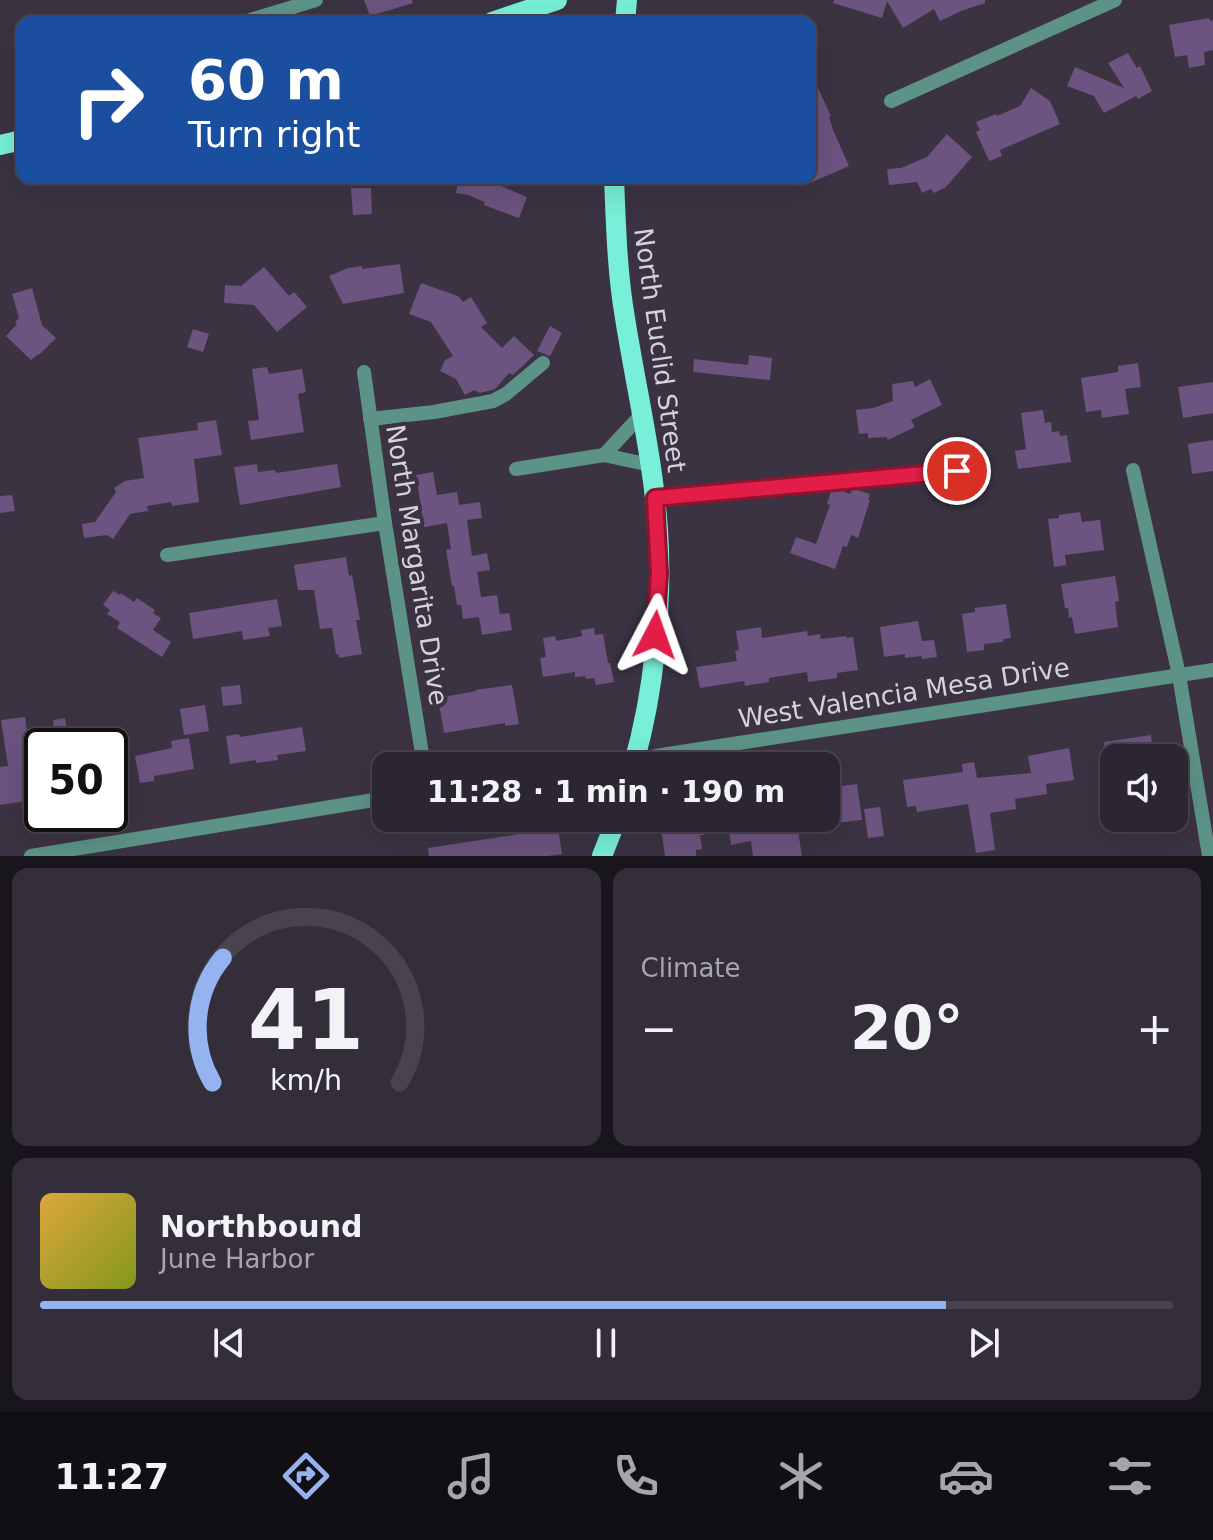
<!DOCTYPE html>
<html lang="en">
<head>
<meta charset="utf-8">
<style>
	body { margin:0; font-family:"DejaVu Sans",sans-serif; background:#342e3a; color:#f1f3f6; height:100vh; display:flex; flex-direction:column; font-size:30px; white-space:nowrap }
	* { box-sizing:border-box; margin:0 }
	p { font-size:26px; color:#a6a5ac }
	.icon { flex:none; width:44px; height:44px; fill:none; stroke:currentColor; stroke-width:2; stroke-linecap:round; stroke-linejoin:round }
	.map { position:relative; height:856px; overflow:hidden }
	.panel { display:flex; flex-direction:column; gap:12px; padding:12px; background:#18151c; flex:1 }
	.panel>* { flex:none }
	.hud { position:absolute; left:16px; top:16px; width:800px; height:168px; border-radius:16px; box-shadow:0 8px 32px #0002,0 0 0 2px #48434d; background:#1a4fa0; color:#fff; overflow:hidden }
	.tools { position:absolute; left:1100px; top:744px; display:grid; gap:16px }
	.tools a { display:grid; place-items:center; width:88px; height:88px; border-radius:16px; background:#2c2632; box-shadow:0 8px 32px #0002,0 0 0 2px #48434d; font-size:40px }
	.speed { position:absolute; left:24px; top:728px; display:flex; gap:16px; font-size:40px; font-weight:700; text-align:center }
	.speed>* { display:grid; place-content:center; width:104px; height:104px; border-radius:50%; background:#2c2632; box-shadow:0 8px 32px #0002,0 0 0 2px #48434d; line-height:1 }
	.speed .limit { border:4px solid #111; border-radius:12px; background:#fff; color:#111 }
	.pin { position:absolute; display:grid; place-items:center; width:68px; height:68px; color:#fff; margin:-34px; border:4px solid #fff; border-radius:50%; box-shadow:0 2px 8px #0007 }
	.me { position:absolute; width:88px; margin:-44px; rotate:4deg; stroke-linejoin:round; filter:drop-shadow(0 0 6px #0008) }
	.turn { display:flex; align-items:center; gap:28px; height:168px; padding:0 40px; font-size:36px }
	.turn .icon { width:104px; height:104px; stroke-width:2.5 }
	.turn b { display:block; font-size:56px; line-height:68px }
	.big { font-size:60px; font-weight:700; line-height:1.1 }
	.panel .widget { flex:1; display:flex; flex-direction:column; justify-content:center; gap:12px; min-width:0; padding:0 28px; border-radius:16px; background:#342e3a }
	.panel .dial { align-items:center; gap:0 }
	.dial svg { height:208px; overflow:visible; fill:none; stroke:#48434d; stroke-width:7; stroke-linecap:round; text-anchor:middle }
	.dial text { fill:#f1f3f6; stroke:none }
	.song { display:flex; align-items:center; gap:24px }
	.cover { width:96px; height:96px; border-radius:12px; background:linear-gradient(135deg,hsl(40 70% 55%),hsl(70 70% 35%)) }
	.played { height:8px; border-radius:4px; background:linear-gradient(90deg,#95b2f1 80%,#48434d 80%) }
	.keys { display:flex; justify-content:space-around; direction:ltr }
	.heat { display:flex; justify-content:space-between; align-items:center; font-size:44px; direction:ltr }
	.panel .tiles { flex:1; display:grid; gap:12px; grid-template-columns:1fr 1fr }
	.widget:last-child { grid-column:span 2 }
	.trip { position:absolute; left:372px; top:752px; width:468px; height:80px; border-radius:16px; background:#2c2632; box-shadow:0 8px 32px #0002,0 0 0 2px #48434d; font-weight:700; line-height:80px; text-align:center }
	.tab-bar { display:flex; height:128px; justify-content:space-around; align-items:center; background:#120f14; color:#a6a5ac }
	.tab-bar .icon { width:56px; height:56px }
	.tab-bar .current { color:#95b2f1 }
	.tab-bar b { font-size:36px; color:#f1f3f6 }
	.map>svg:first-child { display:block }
	.building { fill:#6b547f }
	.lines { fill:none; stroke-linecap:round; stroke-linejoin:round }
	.minor { stroke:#5d9387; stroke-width:14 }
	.major { stroke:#78efd8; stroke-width:20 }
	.route-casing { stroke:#92132f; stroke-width:20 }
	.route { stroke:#e11d48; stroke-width:14 }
	.labels { text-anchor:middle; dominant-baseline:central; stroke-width:8; stroke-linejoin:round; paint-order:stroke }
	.street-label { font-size:26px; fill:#d6d1db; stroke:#3b3342 }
</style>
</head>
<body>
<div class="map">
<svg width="1213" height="856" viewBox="0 0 1213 856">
	<rect width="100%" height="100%" fill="#3b3342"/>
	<g class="building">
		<polygon points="364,0 412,0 413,3 370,16"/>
		<polygon points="834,0 985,0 985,3 961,11 940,21 934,9 903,28 887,1 882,18 833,3"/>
		<polygon points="1209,18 1210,21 1213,20 1213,50 1204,52 1205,65 1189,68 1187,55 1175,57 1169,25"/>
		<polygon points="1128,53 1137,68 1140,66 1152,91 1138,99 1136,96 1104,113 1094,96 1067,86 1075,67 1124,88 1108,63"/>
		<polygon points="810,71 831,116 829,117 833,130 849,166 810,183"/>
		<polygon points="1031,88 1050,101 1060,124 1000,150 1002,156 989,161 976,132 980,130 976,122 996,114 997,116 1020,106"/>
		<polygon points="947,134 972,157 946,187 934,193 931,189 922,193 917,182 889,185 887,169 901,168 927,157"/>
		<polygon points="459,178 498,178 496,184 527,197 519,218 484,205 485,202 468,195 456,193"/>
		<polygon points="351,188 371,188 372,214 353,215"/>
		<polygon points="400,264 404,293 343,304 329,276 348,268 362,266 362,269"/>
		<polygon points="264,267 289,296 294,292 307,307 277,332 254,305 224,303 225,285 241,286"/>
		<polygon points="421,283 458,296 463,302 471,297 487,323 481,327 502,348 514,336 534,355 513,375 509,373 495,389 480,393 474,390 465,395 456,379 440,371 445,360 453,356 431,322 409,314"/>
		<polygon points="32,288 42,325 56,338 39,355 38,354 31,360 6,336 17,324 15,322 19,318 12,294"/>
		<polygon points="550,326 562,333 550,356 537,351"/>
		<polygon points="193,329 209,334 203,352 187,347"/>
		<polygon points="749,355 772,358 770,380 693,372 694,359 748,365"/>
		<polygon points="1138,363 1141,387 1125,389 1129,414 1102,418 1101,410 1086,412 1081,378 1118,372 1118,366"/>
		<polygon points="267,367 269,374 302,369 306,392 298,394 304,432 251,440 248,421 259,420 252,369"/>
		<polygon points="930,379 942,405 911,420 915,427 888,440 886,437 868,438 868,433 859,434 856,410 873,408 893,401 892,384 913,381 915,387"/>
		<polygon points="1213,382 1213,413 1183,418 1178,387"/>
		<polygon points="1043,410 1045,423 1051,422 1052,432 1059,431 1060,436 1067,435 1071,462 1018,469 1015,451 1026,449 1021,413"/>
		<polygon points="216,420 222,455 194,459 199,502 172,506 171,502 147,506 148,511 130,514 113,539 107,535 84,538 82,524 95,522 116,492 114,488 125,481 144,478 138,438 198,430 197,423"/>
		<polygon points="1213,440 1213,471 1192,474 1188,444"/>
		<polygon points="257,464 258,472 275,470 276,473 337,464 341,487 240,505 234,467"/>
		<polygon points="433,472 437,495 457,492 459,505 480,502 482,518 467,520 472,556 487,553 490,570 477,572 481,597 497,595 500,614 509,613 512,630 482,635 479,617 463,619 461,605 457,605 454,586 452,586 446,550 451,549 447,523 424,527 416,475"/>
		<polygon points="852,490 857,490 870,494 868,500 870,500 858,538 851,535 847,547 843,546 835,569 790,553 796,537 816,544 830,505 827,504 831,492 842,491 850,494"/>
		<polygon points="12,495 15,511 0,513 0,496"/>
		<polygon points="1080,512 1082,522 1100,520 1104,550 1065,555 1066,565 1054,567 1048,519 1059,518 1059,515"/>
		<polygon points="346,557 349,576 352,575 360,620 356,620 362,654 339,658 338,654 336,654 332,628 320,629 314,590 298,590 294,565"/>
		<polygon points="1115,576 1119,601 1115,602 1118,627 1075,634 1072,617 1069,618 1068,608 1065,608 1061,584"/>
		<polygon points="113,591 120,595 121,593 134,602 137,598 155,610 153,613 161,618 153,630 171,642 162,657 117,628 120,622 107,614 110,610 103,605"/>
		<polygon points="277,599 282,626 268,628 270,636 243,640 242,631 193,639 189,613"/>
		<polygon points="1006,604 1011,638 1003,639 1003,642 984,644 984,650 967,652 962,614 975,612 975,608"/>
		<polygon points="918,621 922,641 934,640 937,657 922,659 921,656 905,658 905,654 884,657 880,627"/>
		<polygon points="761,627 762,638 807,631 808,636 820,634 821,639 846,636 847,638 853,637 858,670 837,673 837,678 808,682 807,672 769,678 769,682 745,686 744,681 700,688 696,667 737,661 735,651 739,650 736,631"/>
		<polygon points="594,628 595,635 603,634 608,663 610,663 614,682 596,685 594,678 586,679 585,676 575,677 575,672 543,677 540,658 546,657 543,638 555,636 556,641 582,636 581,630"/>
		<polygon points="240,685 242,704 223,706 221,687"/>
		<polygon points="512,685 519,724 505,726 505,723 444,733 438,698 476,691 475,690"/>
		<polygon points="205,705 209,731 184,735 180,709"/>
		<polygon points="25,717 33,773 29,774 33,800 0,805 0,767 8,766 1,720"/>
		<polygon points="65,718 67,732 54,734 53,720"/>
		<polygon points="302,727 306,751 277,755 278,760 256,763 256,760 230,764 226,736 239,734 240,737"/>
		<polygon points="1151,735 1153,750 1150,751 1151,758 1106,758 1104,742"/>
		<polygon points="189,738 194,769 154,776 154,781 140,783 135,756 172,748 171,741"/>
		<polygon points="1069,748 1074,780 1046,784 1047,794 1015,799 1016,809 990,813 995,850 976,853 968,804 917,812 916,806 907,807 903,780 963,772 962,764 974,762 977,778 1031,773 1028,756"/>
		<polygon points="857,784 862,820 826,824 826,788"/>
		<polygon points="880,807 884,836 868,838 864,809"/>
		<polygon points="669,818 702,818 704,835 700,835 702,849 696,850 696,856 665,856 661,828"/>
		<polygon points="727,818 796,818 802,856 753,856 751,841 731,845"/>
		<polygon points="558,828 562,854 547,856 429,856 428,848"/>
	</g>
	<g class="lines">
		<g class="minor">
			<polyline points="244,22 316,0"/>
			<polyline points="891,101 1115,0"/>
			<polyline points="364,372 385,523 424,766"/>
			<polyline points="370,419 434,412 493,401 506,394 543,363"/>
			<polyline points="604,455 642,414"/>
			<polyline points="516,469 604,455 650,465"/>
			<polyline points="1133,470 1179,675 1209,856"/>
			<polyline points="655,498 957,471"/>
			<polyline points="167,555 385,523"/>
			<polyline points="602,766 668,754 1213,670"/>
			<polyline points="31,856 386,798"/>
		</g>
		<g class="major">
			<polyline points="492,22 557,0"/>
			<polyline points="625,22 627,0"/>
			<polyline points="0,145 22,140"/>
			<path d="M614,178C616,225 617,272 625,318C636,388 653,458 658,530C663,604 654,694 633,766"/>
			<polyline points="602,856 617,818"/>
		</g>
	</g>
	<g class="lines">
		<defs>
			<polyline id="route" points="655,635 659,573 655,498 957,471"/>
		</defs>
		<use href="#route" class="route-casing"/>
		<use href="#route" class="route"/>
	</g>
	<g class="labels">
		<g class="street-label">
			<text transform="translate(660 350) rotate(82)">North Euclid Street</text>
			<text transform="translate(417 565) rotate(81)">North Margarita Drive</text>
			<text transform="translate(904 693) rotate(-9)">West Valencia Mesa Drive</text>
		</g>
	</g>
</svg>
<div class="tools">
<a><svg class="icon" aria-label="sound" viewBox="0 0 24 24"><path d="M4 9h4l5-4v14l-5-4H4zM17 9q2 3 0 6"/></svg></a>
</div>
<div class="speed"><div class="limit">50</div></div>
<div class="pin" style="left:957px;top:471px;background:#d93025"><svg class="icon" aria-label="arrive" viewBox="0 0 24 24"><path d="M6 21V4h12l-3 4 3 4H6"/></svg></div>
<svg class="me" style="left:655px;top:635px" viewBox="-20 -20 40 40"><path d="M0-17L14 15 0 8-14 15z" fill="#e11d48" stroke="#fff" stroke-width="4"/></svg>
<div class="trip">11:28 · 1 min · 190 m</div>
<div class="hud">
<div class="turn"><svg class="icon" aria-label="right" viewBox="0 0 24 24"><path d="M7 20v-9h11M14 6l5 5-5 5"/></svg><div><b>60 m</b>Turn right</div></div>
</div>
</div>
<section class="panel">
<div class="tiles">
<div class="widget dial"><svg viewBox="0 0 100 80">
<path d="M14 69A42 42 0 1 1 86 69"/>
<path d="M14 69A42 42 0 0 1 18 21" stroke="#95b2f1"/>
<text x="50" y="56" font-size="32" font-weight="700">41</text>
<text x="50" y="72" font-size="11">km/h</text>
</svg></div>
<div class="widget"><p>Climate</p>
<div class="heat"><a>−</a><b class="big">20°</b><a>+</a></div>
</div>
<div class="widget">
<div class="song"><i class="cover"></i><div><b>Northbound</b><p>June Harbor</p></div></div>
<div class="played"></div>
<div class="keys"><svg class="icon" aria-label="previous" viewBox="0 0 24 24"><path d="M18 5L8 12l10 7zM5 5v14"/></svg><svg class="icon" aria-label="pause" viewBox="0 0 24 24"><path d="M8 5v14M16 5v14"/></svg><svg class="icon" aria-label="next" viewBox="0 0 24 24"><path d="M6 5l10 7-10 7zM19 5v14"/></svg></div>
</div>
</div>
</section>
<nav class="tab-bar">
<b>11:27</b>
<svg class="icon current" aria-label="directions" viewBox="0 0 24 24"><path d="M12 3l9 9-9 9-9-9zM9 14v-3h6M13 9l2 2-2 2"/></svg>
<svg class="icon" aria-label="music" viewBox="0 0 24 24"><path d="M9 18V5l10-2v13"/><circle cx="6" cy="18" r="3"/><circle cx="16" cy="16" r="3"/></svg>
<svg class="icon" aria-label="phone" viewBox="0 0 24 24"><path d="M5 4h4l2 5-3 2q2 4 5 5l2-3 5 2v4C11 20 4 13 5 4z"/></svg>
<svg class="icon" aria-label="climate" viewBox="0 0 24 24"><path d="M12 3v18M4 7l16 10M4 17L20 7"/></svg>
<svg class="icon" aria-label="car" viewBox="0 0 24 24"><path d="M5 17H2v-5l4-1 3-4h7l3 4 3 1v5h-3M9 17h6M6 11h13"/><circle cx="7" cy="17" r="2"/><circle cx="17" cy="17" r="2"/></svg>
<svg class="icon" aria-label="filters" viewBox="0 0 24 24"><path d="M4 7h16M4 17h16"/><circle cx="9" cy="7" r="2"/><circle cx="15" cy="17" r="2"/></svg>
</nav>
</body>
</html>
